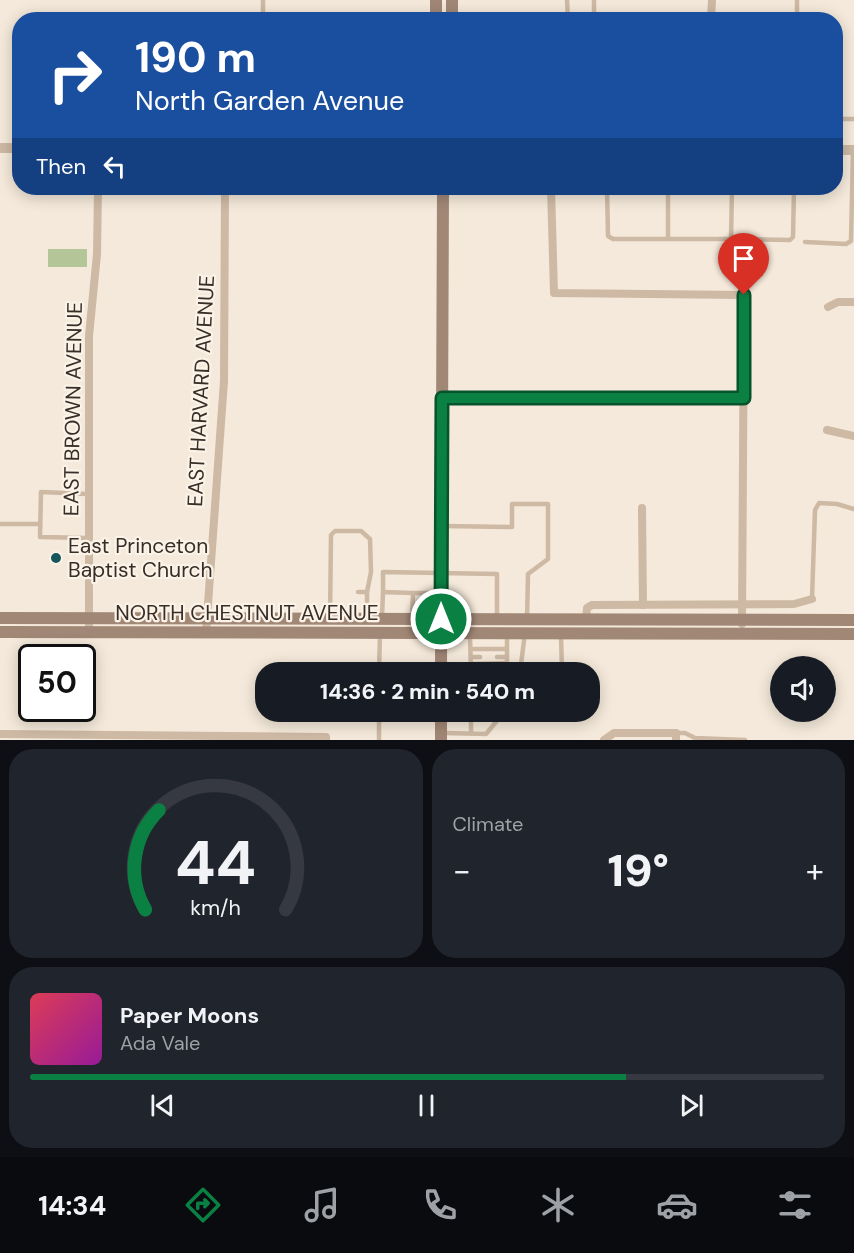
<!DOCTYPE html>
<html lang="en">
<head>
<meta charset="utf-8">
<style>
	body { margin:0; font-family:"DM Sans",sans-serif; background:#20242c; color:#f1f3f6; height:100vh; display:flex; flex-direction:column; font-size:22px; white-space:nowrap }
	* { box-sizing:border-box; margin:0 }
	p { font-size:20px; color:#9ea1a6 }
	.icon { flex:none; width:33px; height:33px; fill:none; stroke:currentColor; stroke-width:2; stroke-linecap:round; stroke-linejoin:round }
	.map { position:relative; height:740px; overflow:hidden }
	.drawer { display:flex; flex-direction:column; gap:9px; padding:9px; background:#0d0f14; flex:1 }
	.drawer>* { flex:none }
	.guide { position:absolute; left:12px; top:12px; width:831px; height:183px; border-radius:24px; box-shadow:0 3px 15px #0003; background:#1a4fa0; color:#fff; overflow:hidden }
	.buttons { position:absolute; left:770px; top:656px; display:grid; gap:12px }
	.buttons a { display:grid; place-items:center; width:66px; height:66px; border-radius:50%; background:#171b24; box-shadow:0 3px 15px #0003; font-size:30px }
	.speed { position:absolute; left:18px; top:644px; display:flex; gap:12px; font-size:30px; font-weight:700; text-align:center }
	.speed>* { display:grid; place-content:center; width:78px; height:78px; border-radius:50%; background:#171b24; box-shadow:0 3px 15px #0003; line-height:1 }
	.speed .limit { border:3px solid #111; border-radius:9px; background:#fff; color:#111 }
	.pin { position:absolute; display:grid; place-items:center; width:51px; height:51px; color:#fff; margin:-62px -26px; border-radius:50% 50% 50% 0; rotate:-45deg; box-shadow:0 0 6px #0007 }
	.pin .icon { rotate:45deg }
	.me { position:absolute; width:66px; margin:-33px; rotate:0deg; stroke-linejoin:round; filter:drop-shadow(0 0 4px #0008) }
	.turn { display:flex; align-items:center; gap:21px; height:126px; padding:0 24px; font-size:27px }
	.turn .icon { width:78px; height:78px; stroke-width:2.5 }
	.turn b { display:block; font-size:42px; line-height:51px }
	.then { display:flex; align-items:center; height:57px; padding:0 24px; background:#0003; gap:12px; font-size:22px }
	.big { font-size:45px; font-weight:800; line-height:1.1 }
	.drawer .tile { flex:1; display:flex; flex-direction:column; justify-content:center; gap:9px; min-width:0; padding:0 21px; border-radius:24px; background:#20242c }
	.drawer .dial { align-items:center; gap:0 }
	.dial svg { height:156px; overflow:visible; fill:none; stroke:#363941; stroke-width:7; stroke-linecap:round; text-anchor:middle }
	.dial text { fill:#f1f3f6; stroke:none }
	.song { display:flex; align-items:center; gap:18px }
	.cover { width:72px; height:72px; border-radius:9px; background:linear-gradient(135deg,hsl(350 70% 55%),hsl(300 70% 35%)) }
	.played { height:6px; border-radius:3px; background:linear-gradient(90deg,#0b8043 75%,#363941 75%) }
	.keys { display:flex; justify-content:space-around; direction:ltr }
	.heat { display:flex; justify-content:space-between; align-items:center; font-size:33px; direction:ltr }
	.drawer .tiles { flex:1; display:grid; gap:9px; grid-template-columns:1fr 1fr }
	.tile:last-child { grid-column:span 2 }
	.trip { position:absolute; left:255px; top:662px; width:345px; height:60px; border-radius:24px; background:#171b24; box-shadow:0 3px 15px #0003; font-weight:800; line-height:60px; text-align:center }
	.menu { display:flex; height:96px; justify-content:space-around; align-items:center; background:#090b0e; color:#9ea1a6 }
	.menu .icon { width:42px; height:42px }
	.menu .current { color:#0b8043 }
	.menu b { font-size:27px; color:#f1f3f6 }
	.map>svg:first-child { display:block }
	.green { fill:#b4c598 }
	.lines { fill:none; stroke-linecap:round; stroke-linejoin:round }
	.service { stroke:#cdb9a4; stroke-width:4.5 }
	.minor { stroke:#cdb9a4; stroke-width:8 }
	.tertiary { stroke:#cdb9a4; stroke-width:10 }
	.secondary { stroke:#a18776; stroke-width:12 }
	.route-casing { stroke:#07532c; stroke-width:15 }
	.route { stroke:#0b8043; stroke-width:10 }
	.poi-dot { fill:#18565e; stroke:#fbf3e7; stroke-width:2 }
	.labels { text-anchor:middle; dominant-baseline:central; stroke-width:4.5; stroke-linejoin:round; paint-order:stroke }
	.street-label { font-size:21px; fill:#382d27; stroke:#fbf3e7 }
	.poi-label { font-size:21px; fill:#382d27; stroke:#fbf3e7; text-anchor:start }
</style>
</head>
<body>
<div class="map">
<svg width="854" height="740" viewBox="0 0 854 740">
	<rect width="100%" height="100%" fill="#f4e9da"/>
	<rect class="green" x="48" y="249" width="39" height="18"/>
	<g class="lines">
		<g class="service">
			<polyline points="263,0 263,20"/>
			<polyline points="567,0 568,20"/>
			<polyline points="594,20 594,0"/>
			<polyline points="797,20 797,0"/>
			<polyline points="836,119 854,119"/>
			<polyline points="607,188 608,236 613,239 731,239 732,188"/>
			<polyline points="668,188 668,239"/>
			<polyline points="731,239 790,240 793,237 794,188"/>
			<polyline points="805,242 846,244 851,241 853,150"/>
			<polyline points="88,494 41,492 40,537 88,538"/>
			<polyline points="0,524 40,524"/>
			<polyline points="443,526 512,527 512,504 548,504 548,559 528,574 527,619"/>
			<polyline points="358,592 367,592 367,618"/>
			<polyline points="383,592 383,572 497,574 497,619"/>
			<polyline points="812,599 815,510 819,503 837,504 854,509"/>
			<polyline points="330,617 331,535 335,531 361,531 370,539 371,572 367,592"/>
			<polyline points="382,617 383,592 413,593"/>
			<polyline points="412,619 413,593 439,593"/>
			<polyline points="470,636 471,672"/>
			<polyline points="507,636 507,672"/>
			<polyline points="561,636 562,672"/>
			<polyline points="471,649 507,649"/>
			<polyline points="471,657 480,657"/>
			<polyline points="497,657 507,657"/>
			<polyline points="471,664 507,663"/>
			<polyline points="443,670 471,671"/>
			<polyline points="379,672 380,633"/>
			<polyline points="520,672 525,633"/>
			<polyline points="379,711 379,740"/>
			<polyline points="471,711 471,733"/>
			<polyline points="444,733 486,734 505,711"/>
			<polyline points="676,733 685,733 695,738 745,740"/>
		</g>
		<g class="minor">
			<polyline points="711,20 712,0"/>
			<polyline points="551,188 554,293 744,295 742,624"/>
			<polyline points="828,307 838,302 854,302"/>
			<polyline points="442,398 744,398"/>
			<polyline points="827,430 854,436"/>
			<polyline points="642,508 643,605"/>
			<polyline points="586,619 587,608 592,605 794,604 812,599"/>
			<polyline points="89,632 89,336 97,254 98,188"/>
			<polyline points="206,632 224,381 225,188"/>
			<polyline points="0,734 326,737 326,740"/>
			<polyline points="604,740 614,733 676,733 676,740"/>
		</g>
		<g class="tertiary">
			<polyline points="0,148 20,148"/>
			<polyline points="836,150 854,150"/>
		</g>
		<g class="secondary">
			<polyline points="436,20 436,0"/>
			<polyline points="452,20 452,0"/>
			<polyline points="0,618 854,620"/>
			<polyline points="0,632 854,634"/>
			<polyline points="441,672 443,188"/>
			<polyline points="441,740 441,711"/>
		</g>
	</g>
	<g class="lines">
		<defs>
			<polyline id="route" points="441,619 442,398 744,398 744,295"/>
		</defs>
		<use href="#route" class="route-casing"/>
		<use href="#route" class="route"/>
	</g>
	<circle class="poi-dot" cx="56" cy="558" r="6"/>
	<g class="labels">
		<g class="street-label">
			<text transform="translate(201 391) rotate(-87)">EAST HARVARD AVENUE</text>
			<text transform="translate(73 409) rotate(-89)">EAST BROWN AVENUE</text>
			<text x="247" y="613">NORTH CHESTNUT AVENUE</text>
		</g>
		<g class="poi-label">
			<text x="68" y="546">East Princeton<tspan x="68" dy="24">Baptist Church</tspan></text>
		</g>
	</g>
</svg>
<div class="buttons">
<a><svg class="icon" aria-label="sound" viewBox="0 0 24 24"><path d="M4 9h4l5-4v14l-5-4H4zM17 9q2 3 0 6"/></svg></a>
</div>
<div class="speed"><div class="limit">50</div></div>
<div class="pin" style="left:744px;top:295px;background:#d93025"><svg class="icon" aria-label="arrive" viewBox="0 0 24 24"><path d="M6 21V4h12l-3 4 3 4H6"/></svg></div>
<svg class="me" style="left:441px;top:619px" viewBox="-20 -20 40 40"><circle r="17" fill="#0b8043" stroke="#fff" stroke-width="3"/><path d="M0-11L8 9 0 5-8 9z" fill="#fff"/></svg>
<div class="trip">14:36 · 2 min · 540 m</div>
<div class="guide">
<div class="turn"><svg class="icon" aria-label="right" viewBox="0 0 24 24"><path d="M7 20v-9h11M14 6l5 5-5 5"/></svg><div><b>190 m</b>North Garden Avenue</div></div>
<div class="then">Then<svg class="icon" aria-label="left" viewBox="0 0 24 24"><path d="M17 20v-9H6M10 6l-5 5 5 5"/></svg></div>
</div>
</div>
<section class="drawer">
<div class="tiles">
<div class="tile dial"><svg viewBox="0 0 100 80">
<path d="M14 69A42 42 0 1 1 86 69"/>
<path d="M14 69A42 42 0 0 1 21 18" stroke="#0b8043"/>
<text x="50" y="56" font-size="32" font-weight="700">44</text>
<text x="50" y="72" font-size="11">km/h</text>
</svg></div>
<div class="tile"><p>Climate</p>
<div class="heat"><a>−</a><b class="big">19°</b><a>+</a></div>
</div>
<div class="tile">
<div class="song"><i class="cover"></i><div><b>Paper Moons</b><p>Ada Vale</p></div></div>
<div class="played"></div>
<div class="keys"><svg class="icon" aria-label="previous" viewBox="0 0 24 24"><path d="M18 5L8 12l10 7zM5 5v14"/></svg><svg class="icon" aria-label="pause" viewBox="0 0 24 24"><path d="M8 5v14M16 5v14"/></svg><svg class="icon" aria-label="next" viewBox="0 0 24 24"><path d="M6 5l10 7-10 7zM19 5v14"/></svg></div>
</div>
</div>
</section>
<nav class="menu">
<b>14:34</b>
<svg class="icon current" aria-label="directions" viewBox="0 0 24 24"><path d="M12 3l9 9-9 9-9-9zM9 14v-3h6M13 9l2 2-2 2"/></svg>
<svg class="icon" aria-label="music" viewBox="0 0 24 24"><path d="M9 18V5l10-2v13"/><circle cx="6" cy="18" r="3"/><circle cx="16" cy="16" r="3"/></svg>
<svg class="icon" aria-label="phone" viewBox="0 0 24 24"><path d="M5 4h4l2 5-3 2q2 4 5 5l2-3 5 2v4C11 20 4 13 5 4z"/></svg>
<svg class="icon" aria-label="climate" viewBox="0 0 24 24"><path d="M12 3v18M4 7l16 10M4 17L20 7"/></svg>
<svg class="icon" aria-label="car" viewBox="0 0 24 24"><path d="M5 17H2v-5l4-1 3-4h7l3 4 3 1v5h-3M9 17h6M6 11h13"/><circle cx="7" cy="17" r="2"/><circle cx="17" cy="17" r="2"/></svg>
<svg class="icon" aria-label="filters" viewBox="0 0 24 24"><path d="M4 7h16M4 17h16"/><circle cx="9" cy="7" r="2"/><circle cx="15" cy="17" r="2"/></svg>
</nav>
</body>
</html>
